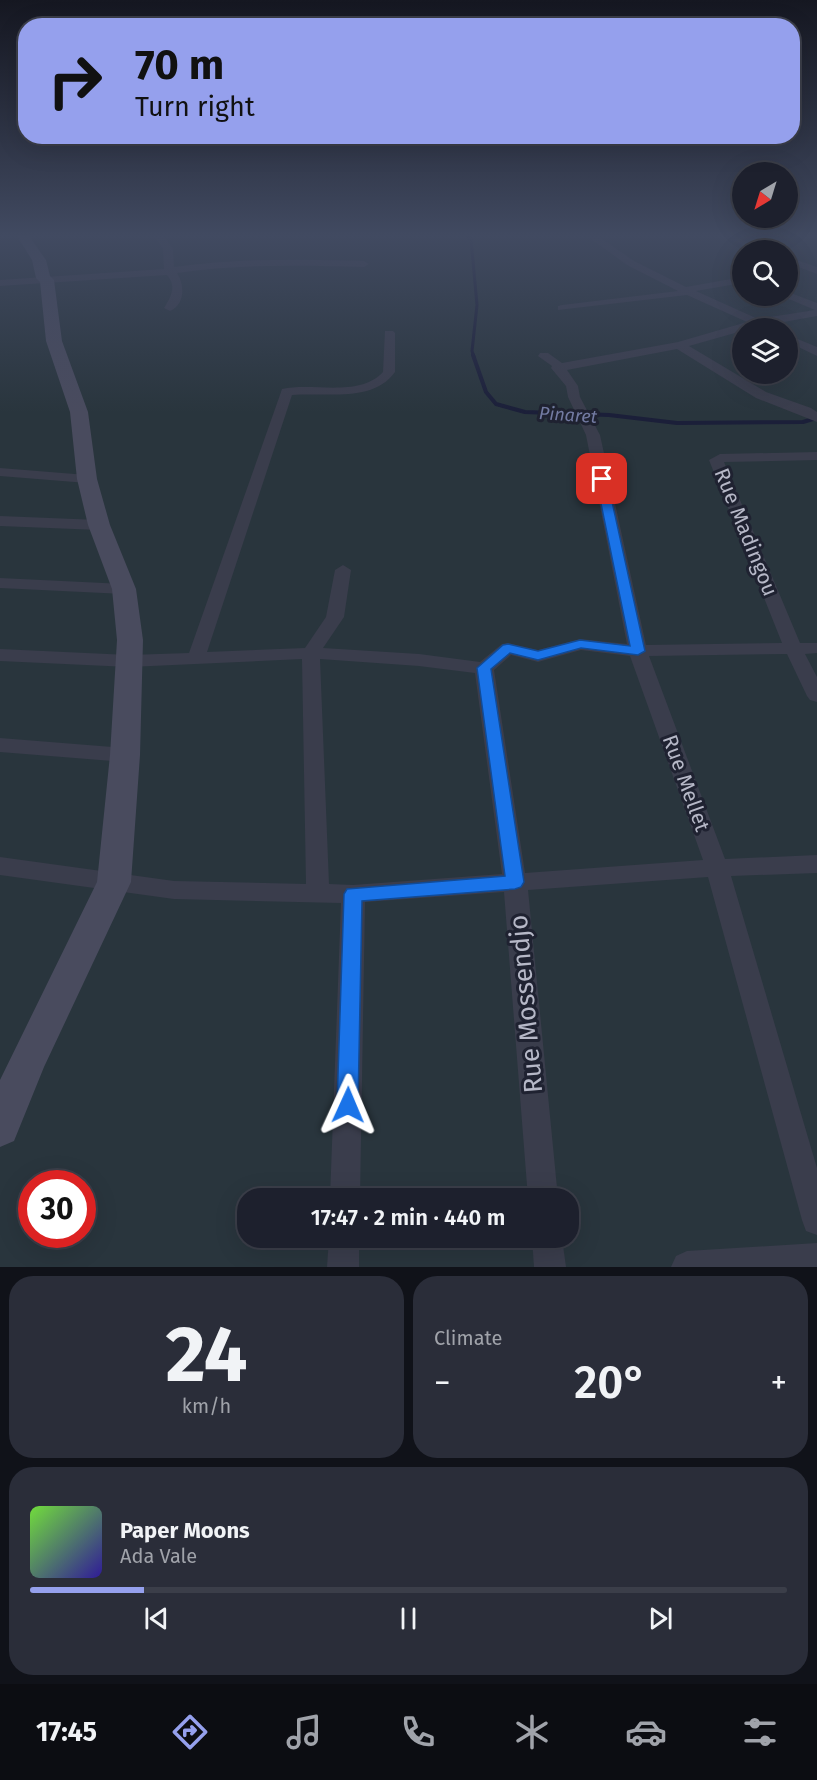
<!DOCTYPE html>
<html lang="en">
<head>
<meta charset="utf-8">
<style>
	body { margin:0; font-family:"Fira Sans",sans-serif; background:#2a2d39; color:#f1f3f6; height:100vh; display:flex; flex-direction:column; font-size:22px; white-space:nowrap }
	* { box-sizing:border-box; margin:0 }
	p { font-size:20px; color:#a0a3aa }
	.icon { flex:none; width:33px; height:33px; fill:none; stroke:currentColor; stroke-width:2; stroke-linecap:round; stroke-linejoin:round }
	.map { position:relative; height:1267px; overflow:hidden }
	.drawer { display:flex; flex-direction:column; gap:9px; padding:9px; background:#101219; flex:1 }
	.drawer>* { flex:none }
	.banner { position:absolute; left:18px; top:18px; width:782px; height:126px; border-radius:24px; box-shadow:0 6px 24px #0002,0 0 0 2px #3b3e49; background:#95a0ed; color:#111; overflow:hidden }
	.needle { width:39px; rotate:218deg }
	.controls { position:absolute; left:732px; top:162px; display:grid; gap:12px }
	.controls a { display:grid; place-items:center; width:66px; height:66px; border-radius:50%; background:#1d202d; box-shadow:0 6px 24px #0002,0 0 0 2px #3b3e49; font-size:30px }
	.speed { position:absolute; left:18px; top:1170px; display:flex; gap:12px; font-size:30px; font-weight:700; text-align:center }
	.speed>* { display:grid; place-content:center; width:78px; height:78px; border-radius:50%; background:#1d202d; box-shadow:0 6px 24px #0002,0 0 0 2px #3b3e49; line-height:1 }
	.speed .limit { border:9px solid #d22; background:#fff; color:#111 }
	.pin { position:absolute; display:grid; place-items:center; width:51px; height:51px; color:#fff; margin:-26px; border-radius:12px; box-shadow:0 3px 9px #0006 }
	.me { position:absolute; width:66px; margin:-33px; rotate:1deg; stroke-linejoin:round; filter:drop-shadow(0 0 4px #0008) }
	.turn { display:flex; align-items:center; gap:21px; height:126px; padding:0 18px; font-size:27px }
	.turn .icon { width:78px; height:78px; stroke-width:2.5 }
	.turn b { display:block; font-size:42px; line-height:51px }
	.big { font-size:45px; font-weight:600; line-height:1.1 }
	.drawer .card { flex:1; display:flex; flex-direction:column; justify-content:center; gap:9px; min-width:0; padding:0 21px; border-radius:24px; background:#2a2d39 }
	.drawer .dial { align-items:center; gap:0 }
	.dial b { font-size:78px; line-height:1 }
	.song { display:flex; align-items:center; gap:18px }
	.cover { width:72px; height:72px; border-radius:9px; background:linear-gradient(135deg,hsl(100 70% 55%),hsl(250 70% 35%)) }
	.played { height:6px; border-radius:3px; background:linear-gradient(90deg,#95a0ed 15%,#3b3e49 15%) }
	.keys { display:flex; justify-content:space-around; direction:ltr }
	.heat { display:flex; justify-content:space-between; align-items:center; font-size:33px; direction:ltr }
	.drawer .tiles { flex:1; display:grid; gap:9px; grid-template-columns:1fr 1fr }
	.card:last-child { grid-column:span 2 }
	.trip { position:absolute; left:237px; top:1188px; width:342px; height:60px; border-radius:24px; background:#1d202d; box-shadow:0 6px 24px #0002,0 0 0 2px #3b3e49; font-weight:600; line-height:60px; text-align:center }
	.dock { display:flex; height:96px; justify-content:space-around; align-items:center; background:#0c0d12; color:#a0a3aa }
	.dock .icon { width:42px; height:42px }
	.dock .selected { color:#95a0ed }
	.dock b { font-size:27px; color:#f1f3f6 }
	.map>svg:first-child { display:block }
	.green { fill:#29353d; fill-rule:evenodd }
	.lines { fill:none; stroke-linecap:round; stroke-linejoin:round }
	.stream-far1 { stroke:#1b1f39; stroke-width:3 }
	.stream { stroke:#1b1f39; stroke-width:4 }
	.street { fill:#3a3d4c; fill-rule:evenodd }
	.secondary { fill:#494b5e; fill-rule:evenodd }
	.route { fill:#1a73e8; stroke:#114b97; stroke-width:1.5 }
	.labels { text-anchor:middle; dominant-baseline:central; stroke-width:6; stroke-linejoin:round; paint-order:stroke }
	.far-water-label { font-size:18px; font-style:italic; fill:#737ba2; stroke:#1f2231 }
	.street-label { font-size:21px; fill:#b6b8c7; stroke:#1f2231 }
	.near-street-label { font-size:26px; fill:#b6b8c7; stroke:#1f2231 }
</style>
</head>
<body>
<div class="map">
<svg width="817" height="1267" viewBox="0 0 817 1267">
	<rect width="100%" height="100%" fill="#272a3c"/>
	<path class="green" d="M0,236H817V1267H0ZM742,250H788V296H742ZM742,328H788V374H742ZM32,1184H82V1234H32ZM248,1198H568V1238H248Z"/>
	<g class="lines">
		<polyline class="stream-far1" points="466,236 471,239 477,305 472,351 474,357"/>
		<polyline class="stream" points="473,355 486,392 496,404 525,412 609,415 677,423 803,422 817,418"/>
		<g class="street">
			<path d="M154,236H164L173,249L174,267C237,258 300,259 364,261L369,264L364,267C301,265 239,264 177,273C185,285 185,305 170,311L164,308C171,297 177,286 167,275L0,286V280L164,269L163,249Z"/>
			<path d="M587,236H598L634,261L686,287L742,277V283L696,291L758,319L815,310L784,297L783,296H788V292L817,303V316L767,325L761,328H742V331L689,346L766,392L811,408L817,412V422L756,398L677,349L567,370L578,386L580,397L600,435L646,645L782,643L709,460L720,454L817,452V460L724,462L800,643H817V653L805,654L817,677V702L810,700L807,696L787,654L649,656L725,859L817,855V873L731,876L817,1168V1235L806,1231L802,1220L708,877L528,890L558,1198H528L504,892L365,902L360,1198H330L341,903L174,899L0,875V857L174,881L306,884L302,659L129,667L0,661V649L129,655L189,653L281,392L282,389C313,382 359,398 383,372L385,331H393L395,333V372C373,403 326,392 292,395L207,652L305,648L326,617L335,570L343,565L351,570L344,617L323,648L419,654L480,662L502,644L508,643L538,650L580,639L627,644L586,435L568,397L566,386L551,368L552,366L538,356L540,353H548L562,363L678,342L747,322L687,295L558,310V306L562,305L678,291L627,265ZM581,650L630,656L703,860L525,873L494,670L511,655L538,662ZM320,659L419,666L475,673L502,874L353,885L329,884Z"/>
			<polygon points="720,236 733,236 769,250 756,250"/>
			<polygon points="788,257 817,267 817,274 788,263"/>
			<polygon points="788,335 817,347 817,356 788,342"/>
			<polygon points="0,468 87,475 94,479 87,483 0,476"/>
			<polygon points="0,516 99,520 107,525 99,530 0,526"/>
			<polygon points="0,578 124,584 130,585 133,589 130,593 124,594 0,588"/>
			<polygon points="0,738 125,748 132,750 135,755 132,760 125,762 0,752"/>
			<polygon points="329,1238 359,1238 359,1267 327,1267"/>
			<polygon points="532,1238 562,1238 566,1267 534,1267"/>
			<polygon points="817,1243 817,1267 671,1267 676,1256 687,1251"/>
		</g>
		<polygon class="secondary" points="17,236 29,236 46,260 50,276 54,280 62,341 88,412 97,479 110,525 136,589 143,640 140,755 131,882 44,1067 14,1141 0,1147 0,1080 97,882 110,755 117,640 112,589 88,525 77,479 70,412 46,341 40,282 36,278 32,260"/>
	</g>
	<linearGradient id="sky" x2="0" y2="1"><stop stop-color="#151721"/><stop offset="0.57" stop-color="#414a61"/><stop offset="1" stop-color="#414a61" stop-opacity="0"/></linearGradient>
	<rect width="817" height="413" fill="url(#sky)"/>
	<polygon class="route" points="602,475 607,479 645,651 638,655 581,648 538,660 510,653 491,669 524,882 521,887 515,889 362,901 358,1105 355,1112 348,1115 340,1112 337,1105 344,894 347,889 505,876 477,668 503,645 508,644 538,651 580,640 630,646 596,479"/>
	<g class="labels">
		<g class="far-water-label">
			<text transform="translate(568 415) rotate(4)">Pinaret</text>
		</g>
		<g class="street-label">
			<text transform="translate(746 532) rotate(68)">Rue Madingou</text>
			<text transform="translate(686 783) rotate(70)">Rue Mellet</text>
		</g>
		<g class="near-street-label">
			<text transform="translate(526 1004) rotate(-95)">Rue Mossendjo</text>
		</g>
	</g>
</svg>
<div class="controls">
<a><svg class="needle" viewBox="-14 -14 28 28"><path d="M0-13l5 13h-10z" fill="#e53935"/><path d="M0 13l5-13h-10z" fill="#a0a3aa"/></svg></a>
<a><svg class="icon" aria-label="search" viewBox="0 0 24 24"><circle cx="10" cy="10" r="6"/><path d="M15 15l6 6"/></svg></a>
<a><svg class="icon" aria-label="layers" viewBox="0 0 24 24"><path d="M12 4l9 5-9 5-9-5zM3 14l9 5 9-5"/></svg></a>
</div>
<div class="speed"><div class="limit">30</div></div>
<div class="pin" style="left:602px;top:479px;background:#d93025"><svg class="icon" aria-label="arrive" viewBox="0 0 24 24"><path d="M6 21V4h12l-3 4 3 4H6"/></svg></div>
<svg class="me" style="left:348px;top:1105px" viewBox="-20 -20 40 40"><path d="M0-17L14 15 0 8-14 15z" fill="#1a73e8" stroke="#fff" stroke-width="4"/></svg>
<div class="trip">17:47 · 2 min · 440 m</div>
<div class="banner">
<div class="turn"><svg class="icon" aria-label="right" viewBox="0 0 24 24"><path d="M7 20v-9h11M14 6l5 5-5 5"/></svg><div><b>70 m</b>Turn right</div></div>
</div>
</div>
<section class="drawer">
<div class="tiles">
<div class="card dial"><b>24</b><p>km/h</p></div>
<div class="card"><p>Climate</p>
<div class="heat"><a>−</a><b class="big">20°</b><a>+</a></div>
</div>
<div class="card">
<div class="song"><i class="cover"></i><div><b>Paper Moons</b><p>Ada Vale</p></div></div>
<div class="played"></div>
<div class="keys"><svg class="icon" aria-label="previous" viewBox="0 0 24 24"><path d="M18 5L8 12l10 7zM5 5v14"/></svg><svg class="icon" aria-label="pause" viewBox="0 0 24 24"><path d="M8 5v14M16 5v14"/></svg><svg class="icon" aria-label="next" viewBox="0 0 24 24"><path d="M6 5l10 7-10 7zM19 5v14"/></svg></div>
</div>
</div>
</section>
<nav class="dock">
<b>17:45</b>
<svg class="icon selected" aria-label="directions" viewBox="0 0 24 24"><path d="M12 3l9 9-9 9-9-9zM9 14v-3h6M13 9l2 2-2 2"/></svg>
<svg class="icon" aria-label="music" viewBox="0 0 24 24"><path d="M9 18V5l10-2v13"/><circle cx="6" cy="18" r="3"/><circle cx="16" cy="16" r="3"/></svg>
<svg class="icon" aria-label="phone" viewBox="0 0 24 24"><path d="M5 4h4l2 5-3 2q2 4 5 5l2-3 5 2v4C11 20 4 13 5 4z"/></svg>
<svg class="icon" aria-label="climate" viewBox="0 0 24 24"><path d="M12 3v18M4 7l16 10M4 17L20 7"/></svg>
<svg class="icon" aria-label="car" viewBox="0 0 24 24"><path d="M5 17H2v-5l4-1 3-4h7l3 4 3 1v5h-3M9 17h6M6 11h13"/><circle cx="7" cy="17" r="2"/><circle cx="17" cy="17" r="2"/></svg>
<svg class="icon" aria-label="filters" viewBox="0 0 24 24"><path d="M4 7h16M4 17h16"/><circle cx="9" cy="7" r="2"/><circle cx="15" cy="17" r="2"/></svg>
</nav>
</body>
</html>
